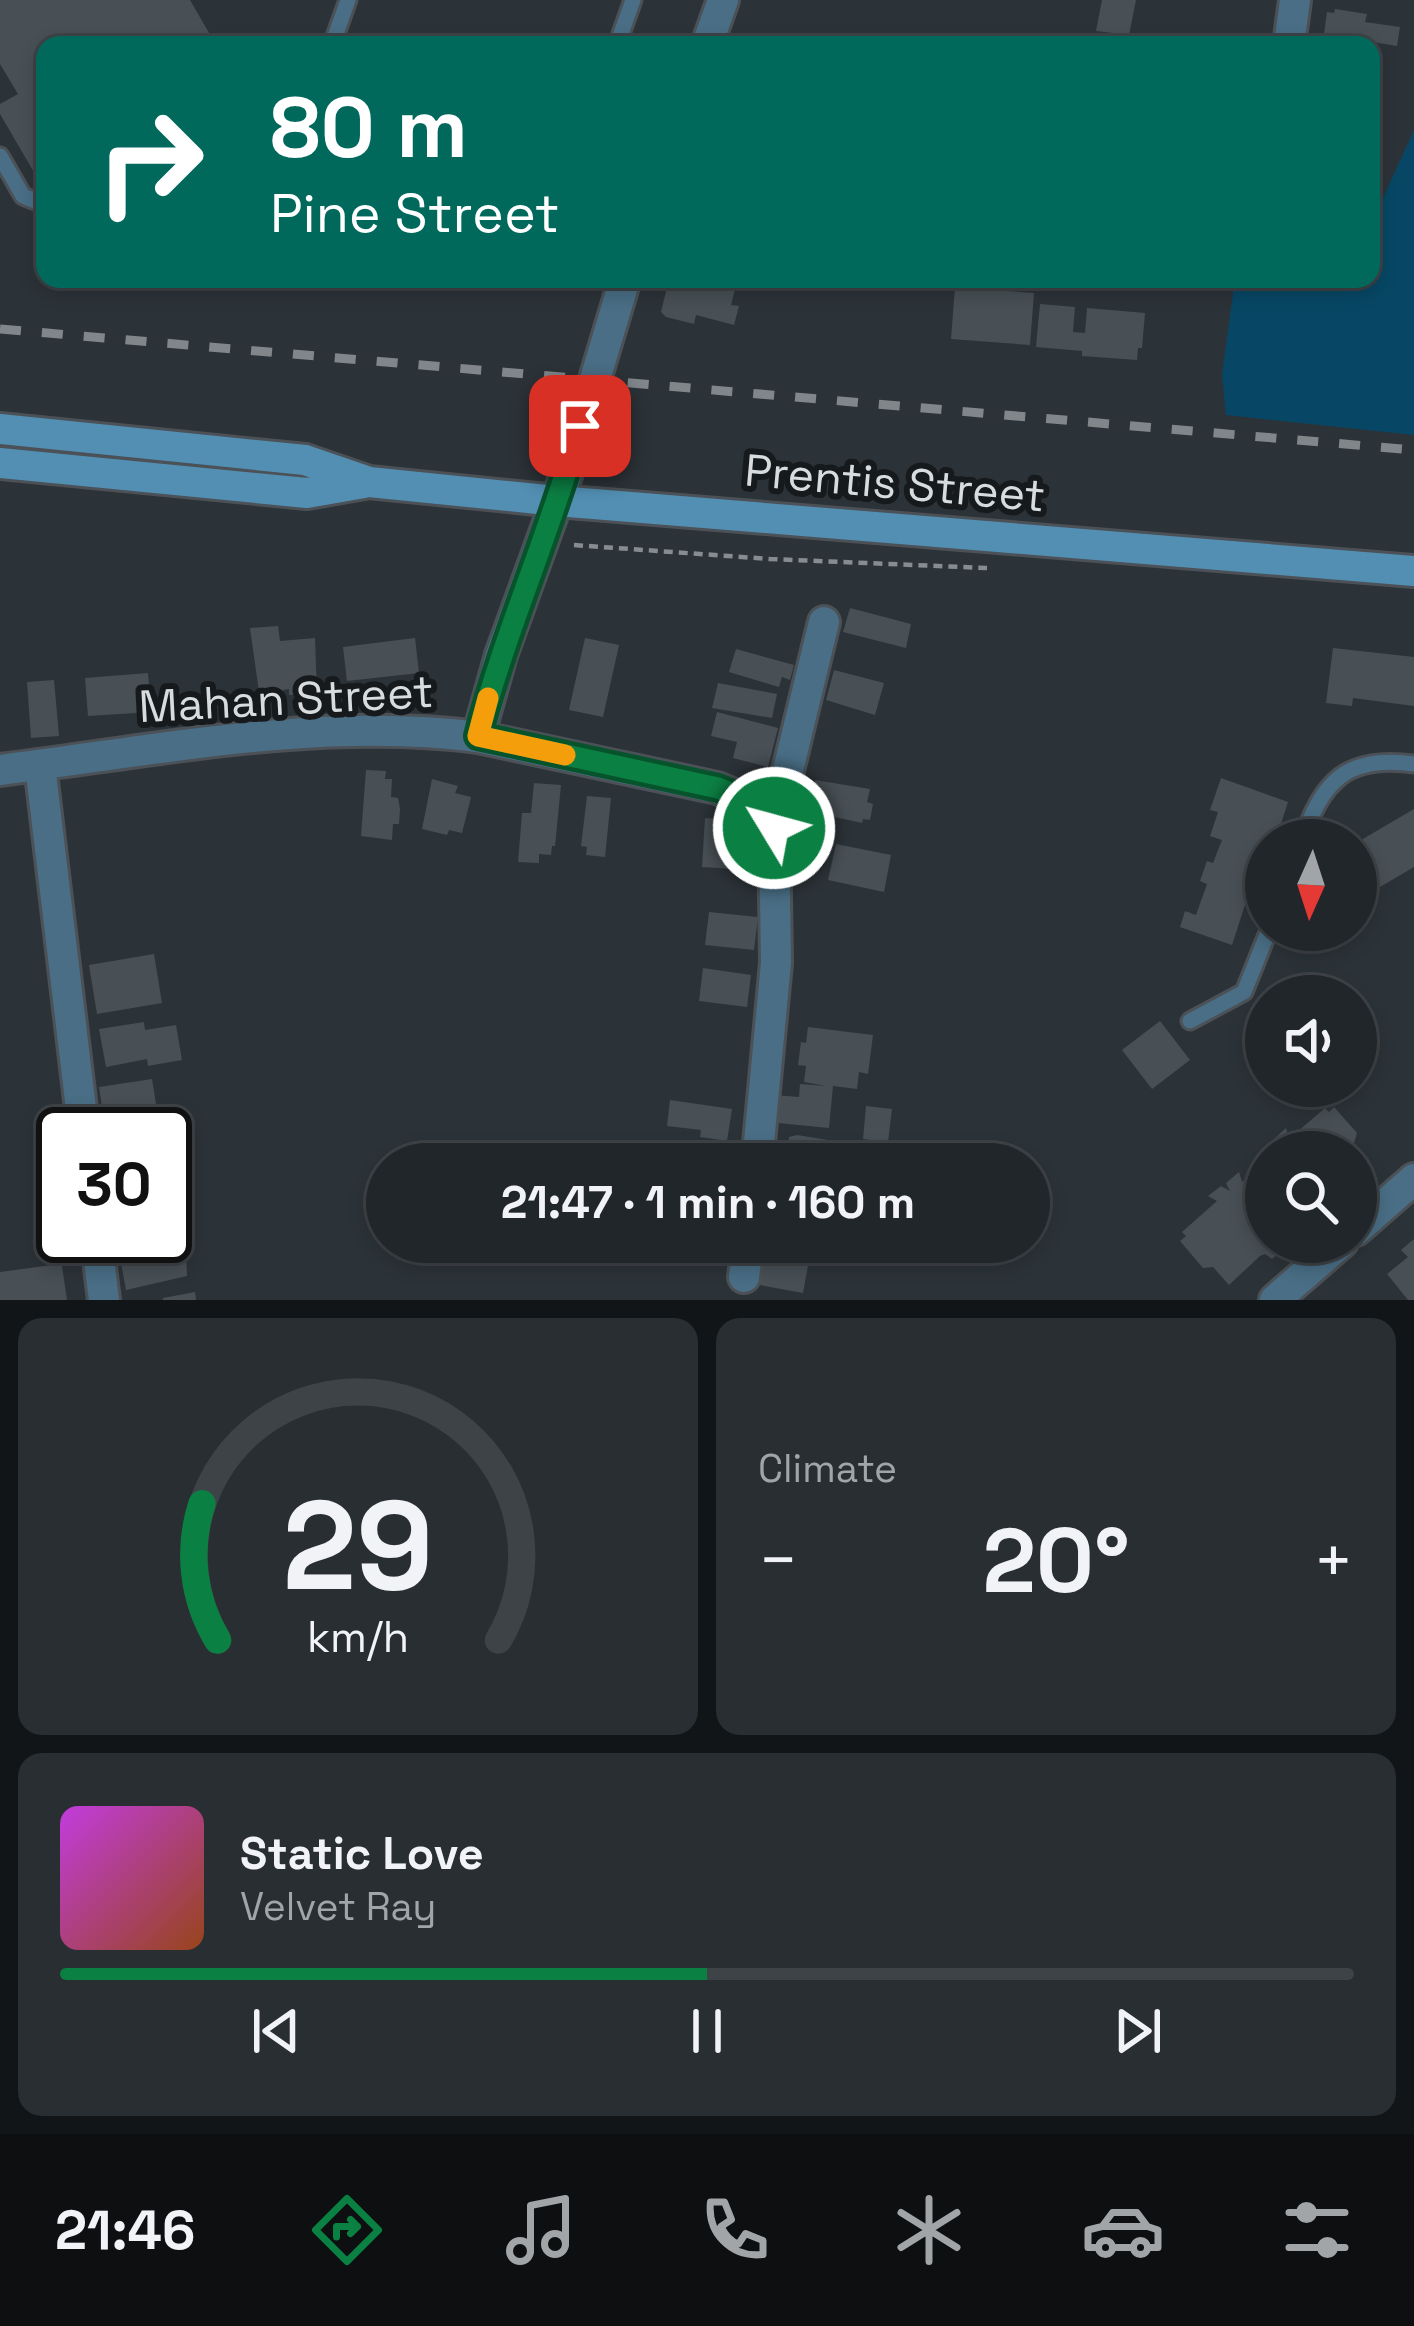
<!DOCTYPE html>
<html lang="en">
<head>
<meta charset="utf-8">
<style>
	body { margin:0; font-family:"Space Grotesk",sans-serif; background:#292e32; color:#f1f3f6; height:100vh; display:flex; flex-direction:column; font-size:45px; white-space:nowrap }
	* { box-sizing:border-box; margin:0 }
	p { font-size:39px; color:#a2a5a8 }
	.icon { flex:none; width:66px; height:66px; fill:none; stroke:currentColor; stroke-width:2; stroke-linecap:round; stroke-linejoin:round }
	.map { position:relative; height:1300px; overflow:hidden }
	.sheet { display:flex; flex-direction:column; gap:18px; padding:18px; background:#121517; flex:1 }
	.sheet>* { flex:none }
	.top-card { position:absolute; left:36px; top:36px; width:1344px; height:252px; border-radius:24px; box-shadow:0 6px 18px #0003,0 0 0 3px #3e4347; background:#00695c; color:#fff; overflow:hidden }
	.needle { width:78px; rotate:183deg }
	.tools { position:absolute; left:1245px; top:819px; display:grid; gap:24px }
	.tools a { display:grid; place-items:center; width:132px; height:132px; border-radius:50%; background:#21262a; box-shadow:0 6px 18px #0003,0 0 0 3px #3e4347; font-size:60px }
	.speed { position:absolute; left:36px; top:1107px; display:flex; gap:24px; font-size:60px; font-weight:700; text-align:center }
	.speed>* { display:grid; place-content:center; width:156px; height:156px; border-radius:50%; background:#21262a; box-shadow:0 6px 18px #0003,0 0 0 3px #3e4347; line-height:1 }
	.speed .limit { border:6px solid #111; border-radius:18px; background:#fff; color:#111 }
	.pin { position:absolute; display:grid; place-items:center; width:102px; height:102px; color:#fff; margin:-51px; border-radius:24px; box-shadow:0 6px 18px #0006 }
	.me { position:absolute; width:132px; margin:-66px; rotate:307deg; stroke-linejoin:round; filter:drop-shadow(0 0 9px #0008) }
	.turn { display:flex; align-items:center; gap:42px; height:252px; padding:0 36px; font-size:54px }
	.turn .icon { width:156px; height:156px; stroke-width:2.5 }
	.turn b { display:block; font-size:84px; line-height:102px }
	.big { font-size:90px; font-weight:700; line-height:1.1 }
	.sheet .tile { flex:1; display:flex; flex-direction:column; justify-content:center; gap:18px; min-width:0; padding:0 42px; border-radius:24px; background:#292e32 }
	.sheet .dial { align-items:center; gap:0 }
	.dial svg { height:312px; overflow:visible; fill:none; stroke:#3e4347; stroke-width:7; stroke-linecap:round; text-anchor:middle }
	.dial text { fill:#f1f3f6; stroke:none }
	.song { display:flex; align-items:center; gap:36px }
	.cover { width:144px; height:144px; border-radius:18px; background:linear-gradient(135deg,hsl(290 70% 55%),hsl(20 70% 35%)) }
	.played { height:12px; border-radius:6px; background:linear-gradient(90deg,#0b8043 50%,#3e4347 50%) }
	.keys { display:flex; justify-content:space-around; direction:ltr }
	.heat { display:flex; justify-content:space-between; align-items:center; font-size:66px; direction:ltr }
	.sheet .tiles { flex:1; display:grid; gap:18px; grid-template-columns:1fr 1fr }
	.tile:last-child { grid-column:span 2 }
	.trip { position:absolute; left:366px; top:1143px; width:684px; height:120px; border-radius:60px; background:#21262a; box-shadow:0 6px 18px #0003,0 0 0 3px #3e4347; font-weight:700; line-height:120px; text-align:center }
	.menu { display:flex; height:192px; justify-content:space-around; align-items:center; background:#0d0f11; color:#a2a5a8 }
	.menu .icon { width:84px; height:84px }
	.menu .active { color:#0b8043 }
	.menu b { font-size:54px; color:#f1f3f6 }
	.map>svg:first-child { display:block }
	.green { fill:#074765 }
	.building { fill:#485055 }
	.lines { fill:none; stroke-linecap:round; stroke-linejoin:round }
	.lane-casing { stroke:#4b5156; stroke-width:21 }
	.street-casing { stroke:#4b5156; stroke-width:36 }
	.secondary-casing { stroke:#4b5156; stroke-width:36 }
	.path { stroke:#868c90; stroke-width:4.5; stroke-dasharray:9 6; stroke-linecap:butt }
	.lane { stroke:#496e85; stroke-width:15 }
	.street { stroke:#496e85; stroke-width:30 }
	.secondary { stroke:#528fb3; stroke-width:30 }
	.rail { stroke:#80868a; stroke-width:9; stroke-dasharray:21 21; stroke-linecap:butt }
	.route-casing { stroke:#07532c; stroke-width:30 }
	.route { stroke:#0b8043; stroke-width:21 }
	.slow { stroke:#f59e0b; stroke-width:21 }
	.labels { text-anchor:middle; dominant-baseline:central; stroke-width:12; stroke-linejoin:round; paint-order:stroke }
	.street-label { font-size:45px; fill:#d7dcdf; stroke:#171a1c }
</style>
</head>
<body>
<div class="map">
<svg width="1414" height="1300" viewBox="0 0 1414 1300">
	<rect width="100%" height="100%" fill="#2c3338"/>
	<polygon class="green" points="1414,130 1414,435 1226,415 1222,375 1235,279 1371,279 1371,224"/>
	<g class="building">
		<polygon points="0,0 190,0 216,45 45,45 45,168 35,174 0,114 0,104 18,94 0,64"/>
		<polygon points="1102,0 1136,0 1129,35 1096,31"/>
		<polygon points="1335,9 1367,14 1365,22 1400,27 1397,46 1324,34 1327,12 1334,13"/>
		<polygon points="669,279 696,279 735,289 731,305 739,306 734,325 696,315 694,324 666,317 661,312"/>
		<polygon points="1188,279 1224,279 1222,287"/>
		<polygon points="955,287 1034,293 1030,345 951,339"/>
		<polygon points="1040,304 1075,307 1073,332 1085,333 1087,308 1145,313 1142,348 1138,348 1137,360 1082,356 1082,351 1036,347"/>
		<polygon points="850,608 911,624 906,648 843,632"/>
		<polygon points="278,626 280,641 315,638 317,694 289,695 289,689 283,690 284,697 260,699 250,628"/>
		<polygon points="415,638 419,673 347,681 343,647"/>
		<polygon points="585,638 619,645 603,717 569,710"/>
		<polygon points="1333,648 1414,657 1414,706 1353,698 1352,706 1326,703"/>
		<polygon points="736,649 794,665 790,680 782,677 779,687 729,672"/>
		<polygon points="834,670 884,683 875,715 826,700"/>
		<polygon points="148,673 151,712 88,716 85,678"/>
		<polygon points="54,680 59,736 31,738 27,682"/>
		<polygon points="718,683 777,694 772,718 712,708"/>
		<polygon points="717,712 778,728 768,767 733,758 737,742 711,736"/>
		<polygon points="366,770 386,771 385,779 392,779 391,797 398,798 400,809 399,824 393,824 392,840 361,836"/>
		<polygon points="1221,778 1288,802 1278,833 1272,831 1266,840 1232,945 1180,927 1185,911 1196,915 1207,884 1200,881 1207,861 1213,863 1222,840 1210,836 1218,812 1210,810"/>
		<polygon points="432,779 458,786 455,793 471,797 462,833 449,830 447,835 422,829"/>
		<polygon points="815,780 870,789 867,802 873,804 870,820 863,819 862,823 816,813 817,808 809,806"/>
		<polygon points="534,783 561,785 555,846 552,846 551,855 539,854 539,863 518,862 522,813 531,813"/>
		<polygon points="587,796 611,798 605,857 586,855 587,847 581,846"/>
		<polygon points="1414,809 1414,867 1368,894 1356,873 1356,843"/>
		<polygon points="705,818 738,820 735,869 702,867"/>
		<polygon points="836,844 891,855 884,892 828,880"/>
		<polygon points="709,912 758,917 754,950 705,945"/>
		<polygon points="154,954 162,1003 97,1014 89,965"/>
		<polygon points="703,968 751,975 747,1007 699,1001"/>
		<polygon points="1160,1021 1190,1060 1152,1089 1122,1050"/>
		<polygon points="144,1022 145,1030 176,1025 182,1060 148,1066 147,1059 106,1067 99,1029"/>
		<polygon points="808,1027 873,1035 868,1074 859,1072 857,1089 833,1086 829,1128 778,1123 778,1119 772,1118 774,1095 799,1097 800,1084 826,1086 804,1082 806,1066 798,1065 801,1042 806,1043"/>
		<polygon points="152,1079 156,1104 103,1113 99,1087"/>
		<polygon points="670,1100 732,1109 727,1141 700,1137 701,1130 667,1126"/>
		<polygon points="866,1106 892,1109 888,1142 863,1139"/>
		<polygon points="1334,1107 1357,1133 1354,1143 1370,1161 1356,1174 1356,1152 1279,1152 1273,1140 1286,1128 1289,1139 1325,1108 1329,1112"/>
		<polygon points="167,1116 171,1143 165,1144 165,1134 103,1134 102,1126"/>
		<polygon points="797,1135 847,1143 844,1164 785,1164 789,1137"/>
		<polygon points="172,1151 176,1181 165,1182 165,1152"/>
		<polygon points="1266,1161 1266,1242 1279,1242 1272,1246 1277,1255 1272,1259 1265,1254 1260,1256 1229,1285 1213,1267 1203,1268 1180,1241 1186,1236 1182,1232 1217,1201 1208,1196 1221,1186 1230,1191 1226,1183 1239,1172 1242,1182"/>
		<polygon points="182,1215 182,1221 189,1220 192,1244 132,1252 129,1236 165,1236 165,1218"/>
		<polygon points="1414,1239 1414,1300 1408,1300 1387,1274 1408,1257 1401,1250"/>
		<polygon points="784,1242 812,1244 803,1293 754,1284 759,1253 782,1253"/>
		<polygon points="162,1254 163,1259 186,1254 187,1276 126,1290 121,1263"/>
		<polygon points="52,1265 62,1266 67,1300 0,1300 0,1272"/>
		<polygon points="195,1292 196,1300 163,1300 163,1298"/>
	</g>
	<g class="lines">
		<defs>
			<g id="lane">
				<polyline points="332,45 348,0"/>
				<polyline points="617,45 633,0"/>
				<polyline points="0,156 23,196 45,205"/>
				<path d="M1302,840C1323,781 1346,755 1414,764"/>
				<polyline points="1190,1021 1244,992 1269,930"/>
			</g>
			<g id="street">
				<polyline points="707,45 723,0"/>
				<polyline points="1289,45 1295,0"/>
				<polyline points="478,737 501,655 567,473 625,279"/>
				<polyline points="40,765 84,1134"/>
				<path d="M0,770C158,750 319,717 478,737L717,788L752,802L774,828"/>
				<polyline points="757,1164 776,963 774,828 824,622"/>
				<polyline points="1356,1230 1414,1179"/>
				<polyline points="96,1236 104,1300"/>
				<polyline points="744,1277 748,1242"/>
				<polyline points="1275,1300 1342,1242"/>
			</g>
			<g id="secondary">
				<polyline points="0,429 305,460 369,482 557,501 1414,571"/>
				<polyline points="0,463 307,493 364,483"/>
			</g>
		</defs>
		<use href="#lane" class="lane-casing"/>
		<use href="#street" class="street-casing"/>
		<use href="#secondary" class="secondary-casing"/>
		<polyline class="path" points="574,545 770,559 987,568"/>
		<use href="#lane" class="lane"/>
		<use href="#street" class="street"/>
		<use href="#secondary" class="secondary"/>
		<polyline class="rail" points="0,329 1414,450"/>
	</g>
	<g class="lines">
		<defs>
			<path id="route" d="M580,426C551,531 505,631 478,736L718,788L752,802L774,828"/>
		</defs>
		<use href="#route" class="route-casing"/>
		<use href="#route" class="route"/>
		<polyline class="slow" points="488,698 478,736 565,755"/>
	</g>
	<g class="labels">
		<g class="street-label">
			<text transform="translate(895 483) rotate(5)">Prentis Street</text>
			<text transform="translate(286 699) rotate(-3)">Mahan Street</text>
		</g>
	</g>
</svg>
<div class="tools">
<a><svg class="needle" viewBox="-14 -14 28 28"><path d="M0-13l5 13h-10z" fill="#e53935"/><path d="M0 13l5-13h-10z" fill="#a2a5a8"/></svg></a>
<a><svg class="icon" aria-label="sound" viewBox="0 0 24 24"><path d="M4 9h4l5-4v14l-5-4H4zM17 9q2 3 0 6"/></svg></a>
<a><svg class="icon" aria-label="search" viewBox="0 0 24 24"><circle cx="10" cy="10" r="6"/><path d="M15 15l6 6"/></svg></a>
</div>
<div class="speed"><div class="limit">30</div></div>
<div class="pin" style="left:580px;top:426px;background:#d93025"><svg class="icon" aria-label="arrive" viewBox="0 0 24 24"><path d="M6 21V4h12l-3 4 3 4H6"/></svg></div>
<svg class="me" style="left:774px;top:828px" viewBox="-20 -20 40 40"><circle r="17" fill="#0b8043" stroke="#fff" stroke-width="3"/><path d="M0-11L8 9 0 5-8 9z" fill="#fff"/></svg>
<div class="trip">21:47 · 1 min · 160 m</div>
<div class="top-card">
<div class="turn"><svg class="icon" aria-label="right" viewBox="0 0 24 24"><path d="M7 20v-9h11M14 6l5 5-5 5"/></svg><div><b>80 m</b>Pine Street</div></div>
</div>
</div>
<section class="sheet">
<div class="tiles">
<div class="tile dial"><svg viewBox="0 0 100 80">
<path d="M14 69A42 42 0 1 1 86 69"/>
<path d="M14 69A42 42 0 0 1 10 34" stroke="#0b8043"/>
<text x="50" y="56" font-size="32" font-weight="700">29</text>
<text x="50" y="72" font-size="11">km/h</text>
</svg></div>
<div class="tile"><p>Climate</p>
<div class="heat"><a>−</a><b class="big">20°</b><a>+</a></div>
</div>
<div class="tile">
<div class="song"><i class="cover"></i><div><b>Static Love</b><p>Velvet Ray</p></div></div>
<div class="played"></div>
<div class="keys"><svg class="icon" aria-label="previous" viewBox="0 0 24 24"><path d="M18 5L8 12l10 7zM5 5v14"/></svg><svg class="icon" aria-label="pause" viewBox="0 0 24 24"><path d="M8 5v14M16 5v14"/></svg><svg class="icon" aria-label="next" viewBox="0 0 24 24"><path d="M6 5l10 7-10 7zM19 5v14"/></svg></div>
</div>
</div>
</section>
<nav class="menu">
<b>21:46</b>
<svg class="icon active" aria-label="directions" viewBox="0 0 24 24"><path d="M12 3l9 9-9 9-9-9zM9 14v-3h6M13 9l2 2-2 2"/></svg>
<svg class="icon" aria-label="music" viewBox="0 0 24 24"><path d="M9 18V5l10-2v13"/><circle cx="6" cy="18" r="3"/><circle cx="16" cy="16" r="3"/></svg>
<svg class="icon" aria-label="phone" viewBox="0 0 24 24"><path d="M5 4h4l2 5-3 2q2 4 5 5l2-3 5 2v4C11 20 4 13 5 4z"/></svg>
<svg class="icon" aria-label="climate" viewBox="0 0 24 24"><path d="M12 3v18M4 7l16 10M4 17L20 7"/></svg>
<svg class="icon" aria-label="car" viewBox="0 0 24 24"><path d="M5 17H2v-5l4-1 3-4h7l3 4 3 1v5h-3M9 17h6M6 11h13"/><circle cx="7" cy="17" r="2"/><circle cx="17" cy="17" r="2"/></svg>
<svg class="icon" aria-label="filters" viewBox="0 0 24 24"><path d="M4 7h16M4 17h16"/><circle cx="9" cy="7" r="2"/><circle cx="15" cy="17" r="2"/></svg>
</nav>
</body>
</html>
